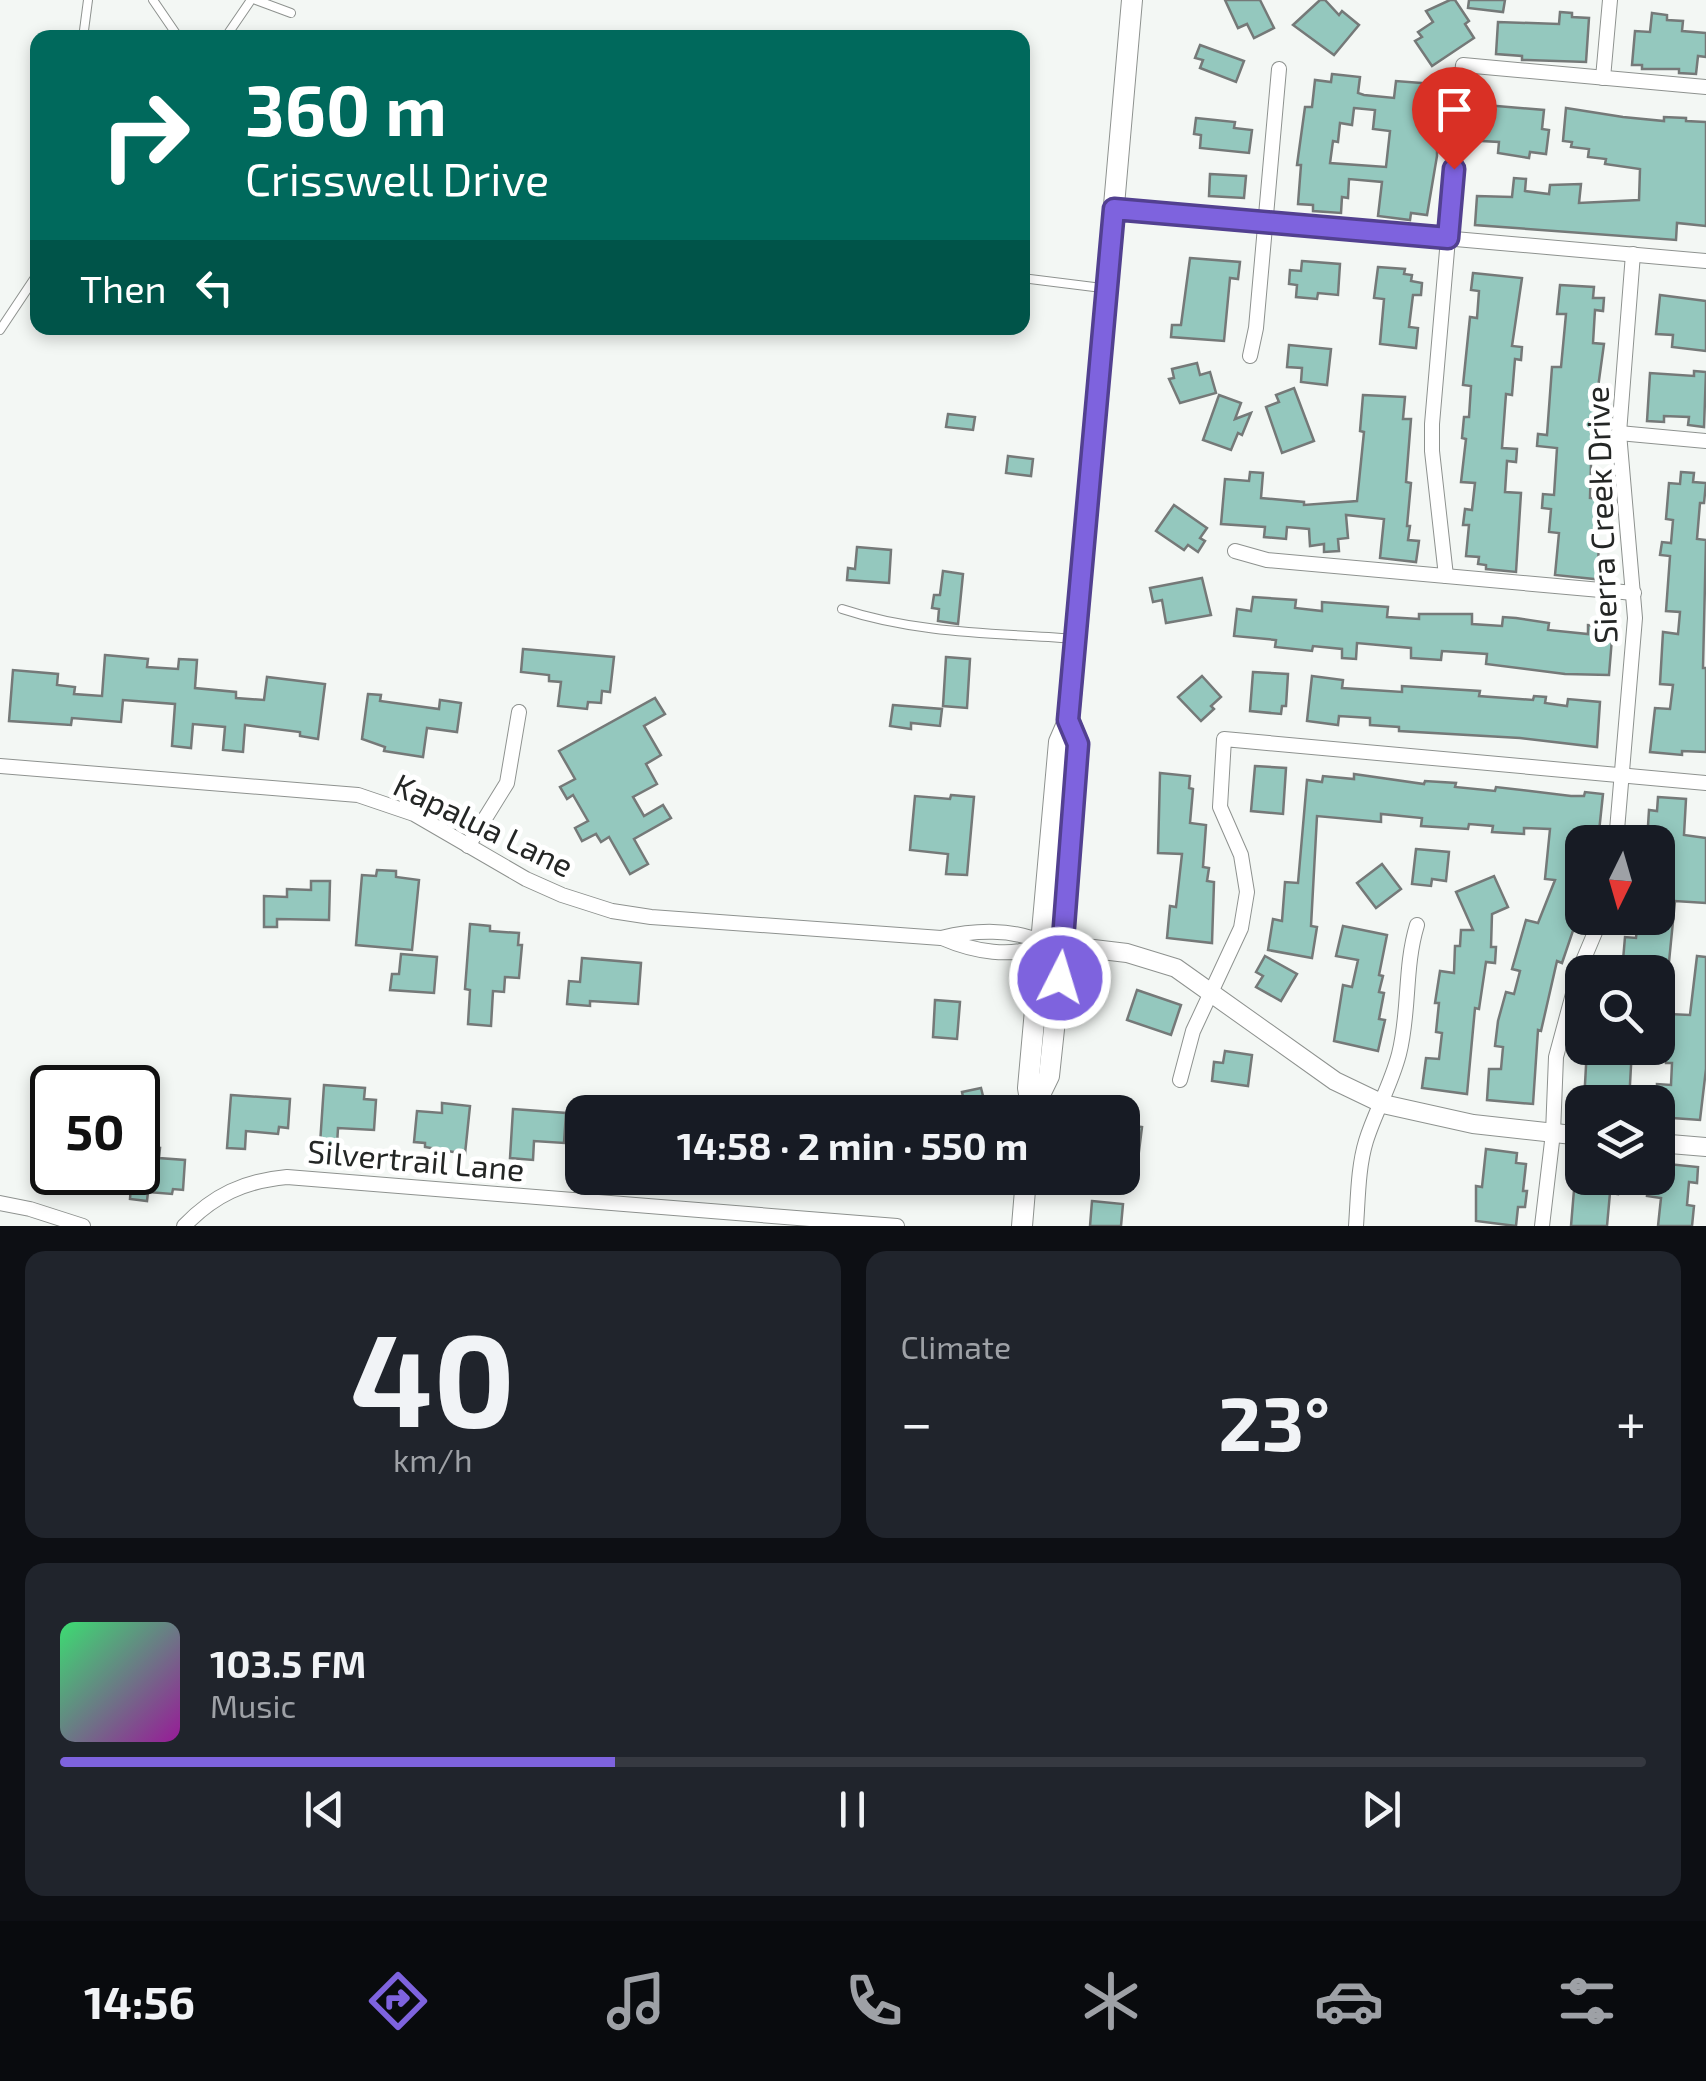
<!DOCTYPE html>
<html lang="en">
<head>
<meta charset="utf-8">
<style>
	body { margin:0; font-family:"Exo 2",sans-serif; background:#20242c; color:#f1f3f6; height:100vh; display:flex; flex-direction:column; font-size:38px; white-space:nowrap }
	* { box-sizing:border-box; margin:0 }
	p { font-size:32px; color:#9ea1a6 }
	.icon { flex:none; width:55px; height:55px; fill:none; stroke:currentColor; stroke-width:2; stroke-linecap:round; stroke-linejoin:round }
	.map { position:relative; height:1226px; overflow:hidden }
	.drawer { display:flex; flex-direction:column; gap:25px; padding:25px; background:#0d0f14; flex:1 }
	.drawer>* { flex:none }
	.top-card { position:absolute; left:30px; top:30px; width:1000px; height:305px; border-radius:20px; box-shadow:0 5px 15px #0003; background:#00695c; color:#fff; overflow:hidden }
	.needle { width:65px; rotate:185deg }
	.tools { position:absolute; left:1565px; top:825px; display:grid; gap:20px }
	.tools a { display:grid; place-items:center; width:110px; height:110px; border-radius:20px; background:#171b24; box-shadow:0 5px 15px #0003; font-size:50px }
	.speed { position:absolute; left:30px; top:1065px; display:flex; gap:20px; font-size:50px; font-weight:700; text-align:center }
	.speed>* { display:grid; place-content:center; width:130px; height:130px; border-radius:50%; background:#171b24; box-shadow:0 5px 15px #0003; line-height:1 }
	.speed .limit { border:5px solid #111; border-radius:15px; background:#fff; color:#111 }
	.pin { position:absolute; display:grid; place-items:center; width:85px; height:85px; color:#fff; margin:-102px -42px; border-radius:50% 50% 50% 0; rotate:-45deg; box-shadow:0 0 10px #0007 }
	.pin .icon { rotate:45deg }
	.me { position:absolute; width:110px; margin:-55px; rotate:5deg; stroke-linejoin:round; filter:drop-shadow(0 0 8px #0008) }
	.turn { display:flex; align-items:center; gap:35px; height:210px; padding:0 50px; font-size:45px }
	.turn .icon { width:130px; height:130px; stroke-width:2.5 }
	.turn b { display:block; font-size:70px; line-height:85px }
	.then { display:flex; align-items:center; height:95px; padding:0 50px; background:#0003; gap:20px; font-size:38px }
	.big { font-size:75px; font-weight:700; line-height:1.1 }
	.drawer .widget { flex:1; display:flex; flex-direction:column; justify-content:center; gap:15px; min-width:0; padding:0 35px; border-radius:20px; background:#20242c }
	.drawer .dial { align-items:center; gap:0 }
	.dial b { font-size:130px; line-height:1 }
	.song { display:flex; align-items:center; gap:30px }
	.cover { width:120px; height:120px; border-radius:15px; background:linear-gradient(135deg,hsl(140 70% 55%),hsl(300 70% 35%)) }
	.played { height:10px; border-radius:5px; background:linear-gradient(90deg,#7e63de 35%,#363941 35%) }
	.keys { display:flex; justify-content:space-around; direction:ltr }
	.heat { display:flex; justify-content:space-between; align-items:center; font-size:55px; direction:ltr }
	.drawer .tiles { flex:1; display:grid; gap:25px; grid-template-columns:1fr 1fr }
	.widget:last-child { grid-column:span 2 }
	.trip { position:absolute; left:565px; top:1095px; width:575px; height:100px; border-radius:20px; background:#171b24; box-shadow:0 5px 15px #0003; font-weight:700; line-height:100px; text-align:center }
	.menu { display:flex; height:160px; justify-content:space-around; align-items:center; background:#090b0e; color:#9ea1a6 }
	.menu .icon { width:70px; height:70px }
	.menu .on { color:#7e63de }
	.menu b { font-size:45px; color:#f1f3f6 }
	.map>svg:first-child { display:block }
	.building { fill:#94c8be; stroke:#757978; stroke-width:2.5; fill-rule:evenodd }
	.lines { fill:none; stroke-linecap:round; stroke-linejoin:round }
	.service-casing { stroke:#8e928f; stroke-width:10 }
	.minor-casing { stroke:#8e928f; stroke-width:16 }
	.tertiary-casing { stroke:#8e928f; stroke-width:20 }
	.secondary-casing { stroke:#8e928f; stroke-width:22 }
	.service { stroke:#fff; stroke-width:8 }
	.minor { stroke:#fff; stroke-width:14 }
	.tertiary { stroke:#fff; stroke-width:18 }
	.secondary { stroke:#fff; stroke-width:20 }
	.route-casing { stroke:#524090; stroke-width:25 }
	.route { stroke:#7e63de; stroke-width:18 }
	.labels { text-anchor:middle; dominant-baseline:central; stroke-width:10; stroke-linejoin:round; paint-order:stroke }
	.street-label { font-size:32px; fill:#242625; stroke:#fff }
</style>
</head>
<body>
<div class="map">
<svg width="1706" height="1226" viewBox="0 0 1706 1226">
	<rect width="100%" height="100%" fill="#f3f7f4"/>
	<g class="building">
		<polygon points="1225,0 1260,0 1274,28 1254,38 1247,24 1238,28"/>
		<polygon points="1320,0 1325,0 1339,15 1342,11 1359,25 1334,55 1293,25"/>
		<polygon points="1450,0 1455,0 1469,21 1465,24 1474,38 1432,66 1415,41 1422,37 1418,32 1433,22 1426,11"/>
		<polygon points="1469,0 1505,0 1503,12 1468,8"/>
		<polygon points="1560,12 1572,13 1572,17 1589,18 1586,62 1527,60 1522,60 1522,56 1496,54 1498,22 1559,24"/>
		<polygon points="1652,13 1667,15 1667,20 1683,21 1682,31 1706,33 1706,57 1698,56 1696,74 1679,73 1679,69 1642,69 1642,65 1632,65 1635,31 1650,32"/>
		<polygon points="1200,45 1244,61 1236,82 1200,68 1203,60 1195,58"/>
		<path d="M1332,74L1360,77L1358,93L1364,95L1394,98L1396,81L1434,84L1430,130L1437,131V156L1427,215L1411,213L1410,220L1378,216L1382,182L1349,179L1348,198L1342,197L1341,213L1313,211V205L1298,204L1301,165H1297L1305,107H1312L1315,80L1331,82ZM1354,108L1375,110L1373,129L1390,131L1386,167L1330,163L1333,141L1338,142L1340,123L1352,125Z"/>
		<polygon points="1485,105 1544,110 1542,129 1549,130 1546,154 1530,152 1529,158 1498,153 1499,142 1482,141"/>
		<polygon points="1566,108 1623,117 1664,121 1664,117 1686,118 1686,121 1706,122 1706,226 1677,223 1676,240 1475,225 1477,196 1512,197 1514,178 1526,179 1525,191 1549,194 1550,185 1581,184 1579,203 1639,200 1640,169 1605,164 1606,159 1588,157 1589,149 1571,147 1572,142 1563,141"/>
		<polygon points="1196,118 1235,122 1234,128 1252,130 1249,153 1200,148 1201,135 1194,134"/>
		<polygon points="1210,174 1246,176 1244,198 1209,196"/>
		<polygon points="1190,258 1240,262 1238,279 1230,278 1224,341 1171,337 1172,325 1181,325"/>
		<polygon points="1302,261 1340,264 1338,295 1318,293 1317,299 1296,297 1297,285 1289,284 1290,270 1301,271"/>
		<polygon points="1378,267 1405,269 1404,274 1412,275 1411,281 1422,283 1421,295 1413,295 1409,327 1418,328 1416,348 1380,344 1384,299 1374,298"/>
		<polygon points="1473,273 1522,278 1512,346 1522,347 1521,360 1515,359 1512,395 1506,394 1502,448 1517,449 1516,462 1507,461 1505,492 1521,493 1516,572 1486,569 1486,565 1478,564 1479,557 1466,556 1469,525 1463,525 1465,509 1472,510 1475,483 1461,482 1466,439 1462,438 1464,417 1469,417 1471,386 1463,385 1470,317 1477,318 1479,291 1471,290"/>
		<polygon points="1560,285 1594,287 1593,298 1604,298 1603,311 1595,310 1593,343 1604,344 1592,431 1590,498 1598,499 1594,541 1599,542 1598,564 1605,565 1604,580 1555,575 1559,533 1549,532 1551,509 1542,508 1543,494 1554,495 1557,448 1537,446 1538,434 1547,435 1552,367 1561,367 1566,314 1557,314"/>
		<polygon points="1660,295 1706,301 1706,351 1672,347 1673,335 1656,334"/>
		<polygon points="1289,345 1331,349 1327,385 1301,382 1302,368 1287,367"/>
		<polygon points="1197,363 1200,375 1210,372 1216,393 1180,403 1169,379 1174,378 1172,369"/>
		<polygon points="1694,371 1706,372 1704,427 1688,425 1689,417 1664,416 1664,422 1647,421 1650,373 1694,376"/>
		<polygon points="1294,388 1314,441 1282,453 1266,407 1279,402 1276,395"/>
		<polygon points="1219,395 1241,403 1235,419 1251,413 1242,435 1238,433 1231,450 1203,440"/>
		<polygon points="1363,395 1405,397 1403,419 1411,419 1406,482 1411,483 1407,526 1410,526 1408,540 1419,541 1416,562 1380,558 1384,519 1346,515 1348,538 1338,539 1339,551 1324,552 1324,544 1310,546 1309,529 1287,527 1286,539 1264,537 1265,527 1221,524 1225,479 1249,481 1250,472 1263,473 1261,498 1304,502 1304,505 1357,501 1364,432 1360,431"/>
		<polygon points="948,414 975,417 973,430 946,427"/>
		<polygon points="1008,456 1033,459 1031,476 1006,473"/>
		<polygon points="1681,472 1694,473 1693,482 1706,483 1704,503 1700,503 1697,539 1706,540 1703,668 1706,668 1706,752 1682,751 1682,755 1650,752 1655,708 1670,709 1673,685 1660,684 1663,632 1678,634 1680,612 1666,611 1670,556 1660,555 1662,542 1671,543 1673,520 1666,519 1669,483 1680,484"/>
		<polygon points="1174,505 1207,528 1200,538 1205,541 1198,552 1188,545 1184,550 1156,531"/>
		<polygon points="857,547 891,550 889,583 847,580 848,568 855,569"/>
		<polygon points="943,571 963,574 958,624 938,621 939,609 932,608 934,595 940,595"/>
		<polygon points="1202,578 1211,615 1166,623 1162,600 1153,602 1150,588"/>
		<polygon points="1253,597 1296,600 1295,608 1322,611 1322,602 1388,607 1387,617 1419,619 1419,614 1472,614 1472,624 1502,626 1503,617 1516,618 1549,623 1548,630 1588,634 1588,625 1601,626 1600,637 1612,638 1609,675 1565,674 1486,664 1487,654 1442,651 1441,660 1411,658 1411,648 1357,643 1356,659 1342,658 1342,649 1313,646 1312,651 1275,647 1276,640 1234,636 1237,609 1251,611"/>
		<polygon points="523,649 614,657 610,692 602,691 601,703 588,702 587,709 558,706 561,682 549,681 549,675 521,672"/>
		<polygon points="105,655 148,659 147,667 178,669 179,659 197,660 195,688 236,692 236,698 264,700 267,677 325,684 318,739 300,736 300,732 245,725 243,752 223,750 225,727 193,724 191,748 172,746 175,704 123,700 121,722 72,718 71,725 9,721 13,670 58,674 57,685 75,687 74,694 102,696"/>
		<polygon points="946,657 970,659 967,708 943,706"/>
		<polygon points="1253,672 1288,674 1286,706 1282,706 1281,714 1250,711"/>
		<polygon points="1202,676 1221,697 1211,706 1214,709 1201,721 1178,697"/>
		<polygon points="1312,676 1343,680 1342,688 1402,692 1402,686 1480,691 1479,696 1533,700 1534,696 1546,697 1545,703 1567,706 1568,699 1600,702 1597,747 1520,738 1399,731 1399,727 1370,725 1370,718 1339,716 1338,725 1307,721"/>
		<polygon points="368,694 381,695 380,701 439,709 440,700 461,703 457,732 427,728 423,757 384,751 385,747 362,739"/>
		<polygon points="655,698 665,714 644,726 661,755 646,764 657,784 633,797 644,816 663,805 671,818 634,839 648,864 630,874 609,837 601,842 596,834 582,841 575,828 588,821 573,795 567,799 560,787 575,779 559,751"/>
		<polygon points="893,705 942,709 940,726 911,723 911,729 890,726"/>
		<polygon points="1255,766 1286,768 1283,814 1251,811"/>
		<polygon points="1160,773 1190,776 1189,788 1193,789 1190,823 1206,825 1203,867 1209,868 1207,881 1214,882 1212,943 1167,938 1170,906 1176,907 1182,854 1158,853"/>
		<polygon points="1354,774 1424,784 1425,781 1456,783 1455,787 1495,791 1496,787 1571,796 1584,796 1585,792 1603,794 1598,841 1582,840 1582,888 1574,911 1579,913 1562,963 1557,961 1541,1031 1538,1030 1533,1104 1487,1100 1489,1069 1501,1069 1503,1047 1495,1046 1498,1021 1506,992 1514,994 1520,971 1512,969 1526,920 1538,923 1555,880 1545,879 1550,829 1524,828 1524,834 1492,832 1493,826 1469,824 1468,829 1421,826 1422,818 1381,814 1381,822 1317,816 1311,926 1317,927 1312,958 1268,950 1273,919 1282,921 1285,882 1298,883 1307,780 1322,782 1323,776 1354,779"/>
		<polygon points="951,795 974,797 967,875 946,874 948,854 910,850 915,796 950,799"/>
		<polygon points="1658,797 1686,799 1684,835 1706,838 1706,903 1675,901 1668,972 1622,972 1625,937 1636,938 1638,918 1658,918 1658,842 1647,842 1649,810 1657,811"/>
		<polygon points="1416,849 1449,852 1446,881 1432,879 1431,886 1412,884"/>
		<polygon points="1382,864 1401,889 1376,908 1357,883"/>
		<polygon points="377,870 396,871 396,877 419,880 412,950 356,945 362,875 376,876"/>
		<polygon points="1494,876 1508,907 1492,914 1491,947 1496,947 1495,963 1486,962 1479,1009 1475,1008 1467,1094 1422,1088 1426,1058 1439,1059 1442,1033 1436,1032 1439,1003 1435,1003 1440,971 1454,973 1455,946 1460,946 1461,930 1473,930 1456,892"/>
		<polygon points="311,881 330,881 329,920 277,919 277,927 264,927 264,896 287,897 287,889 311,890"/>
		<polygon points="470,924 490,926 490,931 519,933 518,945 522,945 519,978 505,977 504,992 493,991 491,1026 468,1024 470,990 465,989"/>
		<polygon points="1343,926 1387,935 1379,975 1383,976 1379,992 1384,993 1379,1019 1385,1020 1378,1051 1334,1041 1343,985 1352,987 1358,960 1336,956"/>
		<polygon points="401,954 437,957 434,993 390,990 392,974 399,974"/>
		<polygon points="1265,956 1297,974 1281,1001 1256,987 1263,976 1256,972"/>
		<polygon points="1697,956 1706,957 1706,1069 1700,1120 1658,1117 1657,1084 1671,1085 1672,1063 1666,1063 1667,1040 1660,1039 1661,1024 1669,1024 1669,1014 1690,1015"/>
		<polygon points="582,958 641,963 638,1004 590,1001 590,1006 567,1004 569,981 580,982"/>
		<polygon points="1137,990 1181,1005 1171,1035 1127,1020"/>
		<polygon points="935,1000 960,1002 957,1039 933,1037"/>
		<polygon points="1587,1048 1632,1048 1629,1102 1584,1102"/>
		<polygon points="1225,1051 1252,1055 1248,1086 1212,1081 1214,1062 1223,1063"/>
		<polygon points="324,1085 365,1088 364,1099 376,1100 374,1130 338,1128 337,1145 320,1144"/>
		<polygon points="981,1088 987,1112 966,1112 962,1092"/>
		<polygon points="231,1095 290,1099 288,1128 279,1127 278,1134 246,1131 245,1149 227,1148"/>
		<polygon points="442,1103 470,1106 465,1154 425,1147 425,1143 414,1142 417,1111 442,1113"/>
		<polygon points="513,1109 566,1113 564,1143 534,1141 533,1160 510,1158"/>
		<polygon points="1122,1124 1142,1127 1138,1159 1122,1157"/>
		<polygon points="138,1146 160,1148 159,1158 185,1160 183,1190 173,1189 172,1194 148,1192 147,1201 130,1199 132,1172 138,1172"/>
		<polygon points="1486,1149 1517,1153 1516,1163 1526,1164 1523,1191 1527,1191 1525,1207 1518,1207 1516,1226 1476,1221 1476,1186 1482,1187"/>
		<polygon points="1658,1163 1698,1167 1697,1183 1689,1182 1687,1205 1694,1206 1692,1226 1658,1226 1661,1198 1647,1196 1649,1178 1658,1178"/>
		<polygon points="55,1172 79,1172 78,1186 54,1185"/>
		<polygon points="1575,1178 1620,1178 1618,1194 1610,1193 1607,1226 1571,1226"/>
		<polygon points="1092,1201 1123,1204 1121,1226 1090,1226"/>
	</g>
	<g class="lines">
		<defs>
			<g id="service">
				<polyline points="153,0 179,38"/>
				<polyline points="256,0 291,13"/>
				<polyline points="83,38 88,0"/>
				<polyline points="225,38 251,0"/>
				<polyline points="1022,278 1102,288"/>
				<polyline points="0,330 38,273"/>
				<path d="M842,609C917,634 997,633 1076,639"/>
			</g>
			<g id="minor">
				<polyline points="1603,78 1610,0"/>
				<polyline points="1114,209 1706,261"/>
				<polyline points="1250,356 1256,328 1279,69"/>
				<polyline points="1619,433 1706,441"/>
				<polyline points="1235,551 1267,560 1634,593"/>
				<polyline points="1446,576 1432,451 1432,424 1463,65 1706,87"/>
				<path d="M0,766L358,795L414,814L526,879L562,895L612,911L651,917L941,938C974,930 1013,928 1043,943"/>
				<polyline points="1616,842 1635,618 1619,433 1633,254"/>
				<polyline points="468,846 507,783 519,712"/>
				<path d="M942,938C972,951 1014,960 1043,943"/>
				<polyline points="1180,1080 1193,1031 1241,928 1247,892 1241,855 1220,807 1224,739 1706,783"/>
				<polyline points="0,1203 30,1209 83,1226"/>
				<path d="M184,1226C214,1195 244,1181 287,1177L897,1226"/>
				<path d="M1356,1226C1358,1199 1358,1167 1366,1141C1375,1112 1391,1085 1399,1054C1410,1011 1404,968 1417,925"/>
				<polyline points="1542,1226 1553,1133 1556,1057 1580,968 1601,918"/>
			</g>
			<g id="tertiary">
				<polyline points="1043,943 1127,953 1176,968 1335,1081 1383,1104 1473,1124 1582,1136"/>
				<polyline points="1658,1143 1706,1147"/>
			</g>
			<g id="secondary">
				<polyline points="1033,1109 1049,1076 1063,945 1078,744 1069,719"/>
				<polyline points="1032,1112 1028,1088 1059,742 1069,719 1132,0"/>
				<polyline points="1022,1226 1026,1178"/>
			</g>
		</defs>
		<use href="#service" class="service-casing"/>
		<use href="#minor" class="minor-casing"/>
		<use href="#tertiary" class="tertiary-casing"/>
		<use href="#secondary" class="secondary-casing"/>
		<use href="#service" class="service"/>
		<use href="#minor" class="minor"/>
		<use href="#tertiary" class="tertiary"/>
		<use href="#secondary" class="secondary"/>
	</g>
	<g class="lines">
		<defs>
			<polyline id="route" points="1060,978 1078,744 1068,720 1114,209 1448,238 1454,169"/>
		</defs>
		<use href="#route" class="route-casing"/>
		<use href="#route" class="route"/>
	</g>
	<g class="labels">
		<g class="street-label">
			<text transform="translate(1600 515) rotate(-92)">Sierra Creek Drive</text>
			<text transform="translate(484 824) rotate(26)">Kapalua Lane</text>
			<text transform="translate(416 1159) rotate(5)">Silvertrail Lane</text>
		</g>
	</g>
</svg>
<div class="tools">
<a><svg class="needle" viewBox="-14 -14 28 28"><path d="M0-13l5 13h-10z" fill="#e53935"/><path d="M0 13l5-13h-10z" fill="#9ea1a6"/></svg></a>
<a><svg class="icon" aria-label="search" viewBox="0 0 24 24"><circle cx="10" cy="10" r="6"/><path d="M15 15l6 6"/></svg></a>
<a><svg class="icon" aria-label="layers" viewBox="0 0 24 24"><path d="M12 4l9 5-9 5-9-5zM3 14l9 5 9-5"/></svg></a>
</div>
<div class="speed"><div class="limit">50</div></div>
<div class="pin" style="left:1454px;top:169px;background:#d93025"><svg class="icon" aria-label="arrive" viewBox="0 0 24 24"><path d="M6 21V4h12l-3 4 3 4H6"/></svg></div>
<svg class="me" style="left:1060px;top:978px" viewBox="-20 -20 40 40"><circle r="17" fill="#7e63de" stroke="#fff" stroke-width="3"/><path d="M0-11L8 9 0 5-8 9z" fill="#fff"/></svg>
<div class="trip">14:58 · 2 min · 550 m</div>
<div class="top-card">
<div class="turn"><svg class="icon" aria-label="right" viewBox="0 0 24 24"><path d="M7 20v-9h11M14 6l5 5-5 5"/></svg><div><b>360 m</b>Crisswell Drive</div></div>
<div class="then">Then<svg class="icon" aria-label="left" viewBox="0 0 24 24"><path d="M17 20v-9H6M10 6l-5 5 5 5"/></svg></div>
</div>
</div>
<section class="drawer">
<div class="tiles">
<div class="widget dial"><b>40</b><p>km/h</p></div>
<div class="widget"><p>Climate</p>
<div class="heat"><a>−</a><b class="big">23°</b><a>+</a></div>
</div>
<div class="widget">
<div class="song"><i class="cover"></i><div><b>103.5 FM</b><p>Music</p></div></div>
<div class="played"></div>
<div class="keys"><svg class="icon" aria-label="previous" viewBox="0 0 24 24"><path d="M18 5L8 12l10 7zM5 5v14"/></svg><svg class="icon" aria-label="pause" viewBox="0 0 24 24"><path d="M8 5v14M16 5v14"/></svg><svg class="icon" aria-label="next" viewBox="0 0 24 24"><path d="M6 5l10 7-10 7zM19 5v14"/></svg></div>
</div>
</div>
</section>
<nav class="menu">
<b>14:56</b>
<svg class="icon on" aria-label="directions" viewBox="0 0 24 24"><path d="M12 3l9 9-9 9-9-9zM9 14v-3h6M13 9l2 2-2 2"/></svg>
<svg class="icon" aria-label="music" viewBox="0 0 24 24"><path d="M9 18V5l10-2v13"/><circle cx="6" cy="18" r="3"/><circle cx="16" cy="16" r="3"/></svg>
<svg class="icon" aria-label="phone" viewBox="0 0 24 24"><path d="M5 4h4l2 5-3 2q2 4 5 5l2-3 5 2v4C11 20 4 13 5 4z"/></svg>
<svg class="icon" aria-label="climate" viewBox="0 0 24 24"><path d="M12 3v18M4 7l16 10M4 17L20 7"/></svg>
<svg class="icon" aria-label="car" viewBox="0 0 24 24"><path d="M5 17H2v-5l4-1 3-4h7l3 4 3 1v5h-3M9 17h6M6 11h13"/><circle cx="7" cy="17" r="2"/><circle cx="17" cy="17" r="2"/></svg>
<svg class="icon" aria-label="filters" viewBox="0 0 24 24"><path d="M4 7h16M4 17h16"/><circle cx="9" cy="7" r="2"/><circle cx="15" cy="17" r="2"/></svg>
</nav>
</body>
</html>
